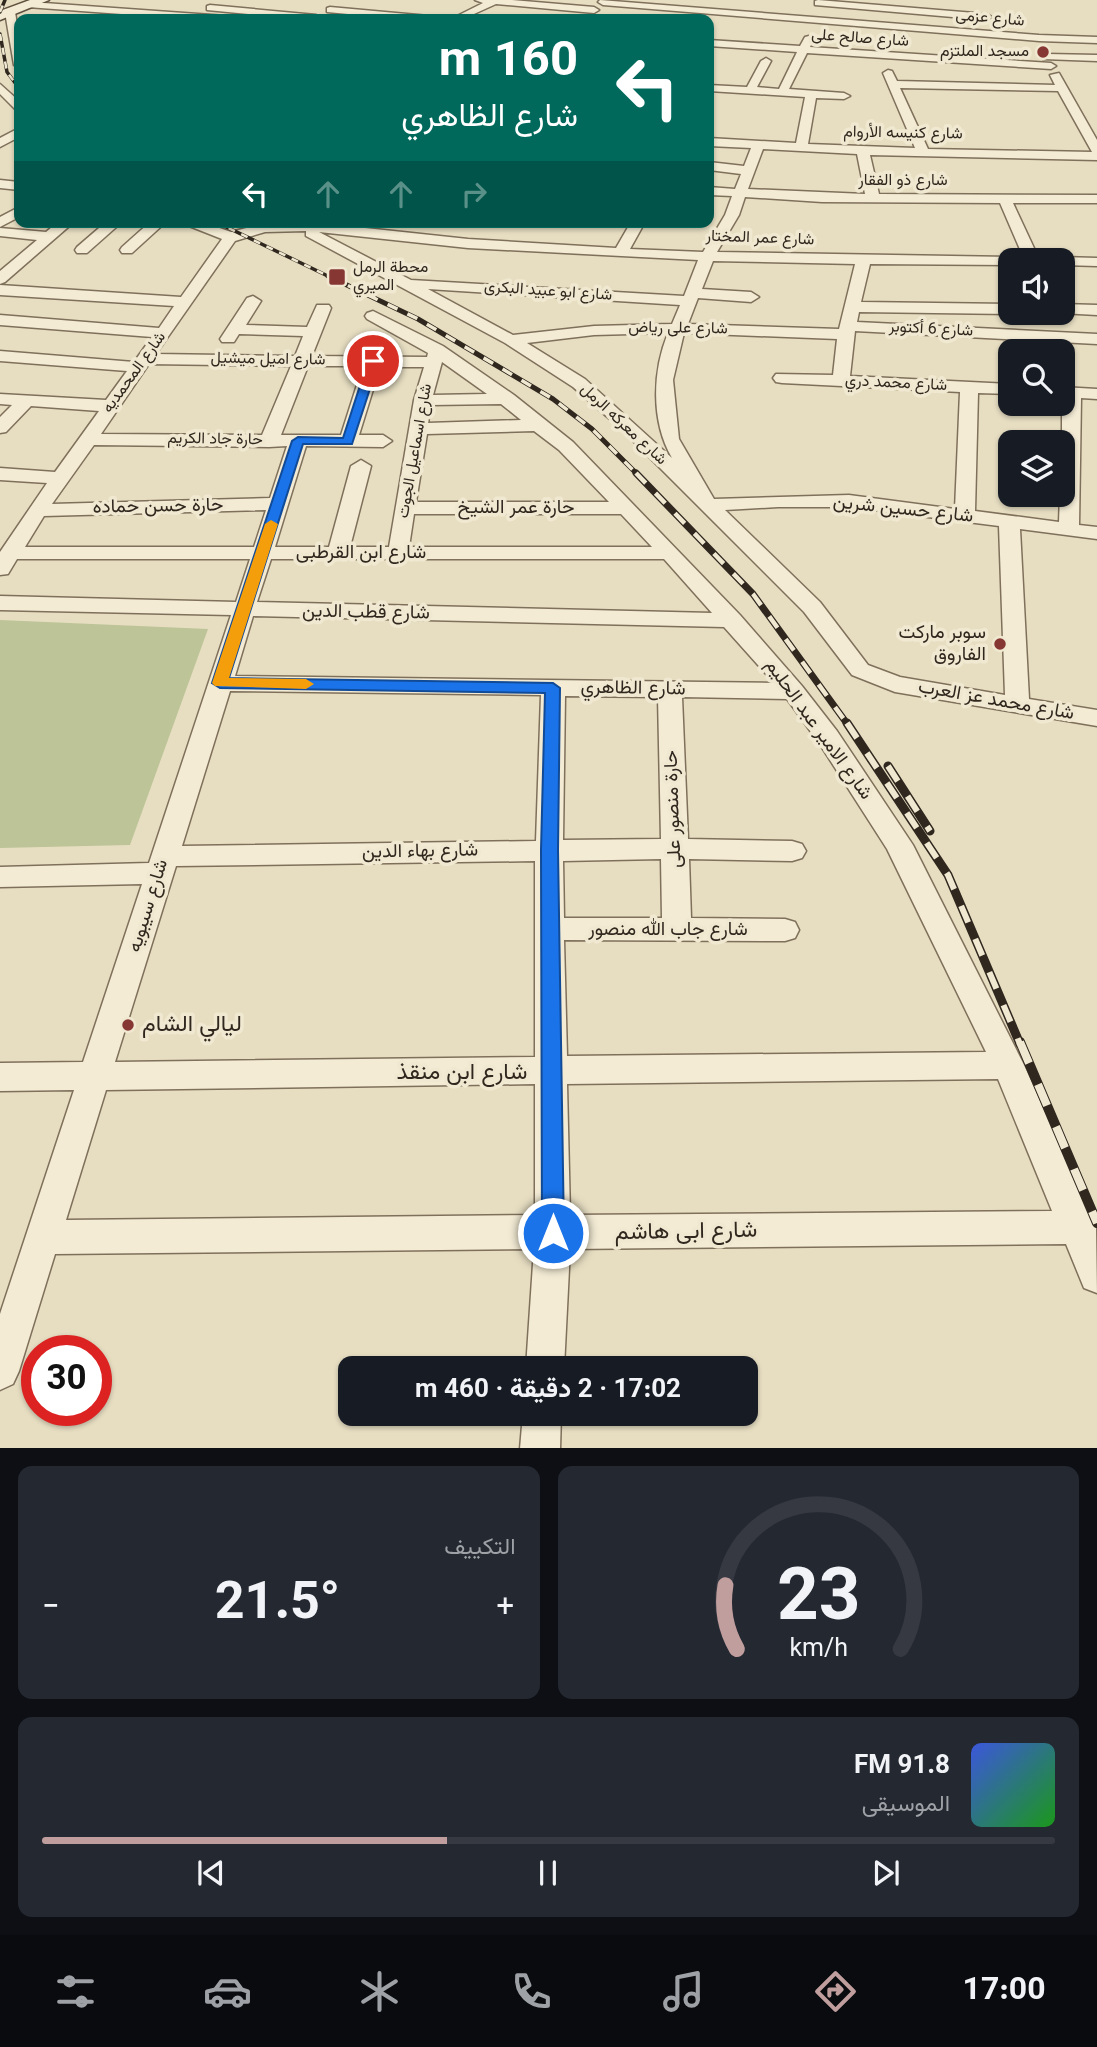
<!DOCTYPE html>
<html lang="ar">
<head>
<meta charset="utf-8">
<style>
	body { margin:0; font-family:Georgia,Vazirmatn,serif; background:#242831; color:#f1f3f6; direction:rtl; height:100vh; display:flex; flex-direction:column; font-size:26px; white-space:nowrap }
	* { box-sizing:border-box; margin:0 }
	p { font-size:23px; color:#9ea1a6 }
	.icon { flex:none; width:38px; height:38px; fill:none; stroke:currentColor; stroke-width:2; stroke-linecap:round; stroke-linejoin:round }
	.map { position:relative; height:1448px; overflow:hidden; direction:ltr }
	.details { display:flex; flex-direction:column; gap:18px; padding:18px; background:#0d0f14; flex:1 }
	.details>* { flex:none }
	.banner { position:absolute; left:14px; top:14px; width:700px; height:214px; border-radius:14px; box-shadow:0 2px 5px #0004; direction:rtl; background:#00695c; color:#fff; overflow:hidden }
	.controls { position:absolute; left:998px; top:248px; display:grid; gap:14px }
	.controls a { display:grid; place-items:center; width:77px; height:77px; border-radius:14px; background:#171b24; box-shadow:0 2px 5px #0004; font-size:35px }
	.speed { position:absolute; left:21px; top:1335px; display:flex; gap:14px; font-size:35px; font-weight:700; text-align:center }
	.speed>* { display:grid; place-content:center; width:91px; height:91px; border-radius:50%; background:#171b24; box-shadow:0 2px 5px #0004; line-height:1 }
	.speed .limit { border:10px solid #d22; background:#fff; color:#111 }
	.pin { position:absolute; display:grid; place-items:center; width:60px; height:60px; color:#fff; margin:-30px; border:4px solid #fff; border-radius:50%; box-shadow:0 2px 7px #0007 }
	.me { position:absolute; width:77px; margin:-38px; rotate:0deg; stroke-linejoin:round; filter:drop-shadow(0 0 5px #0008) }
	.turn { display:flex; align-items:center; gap:24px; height:147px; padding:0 21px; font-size:32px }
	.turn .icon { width:91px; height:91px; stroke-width:2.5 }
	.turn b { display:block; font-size:49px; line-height:60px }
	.lanes { display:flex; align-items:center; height:66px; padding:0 21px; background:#0003; justify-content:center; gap:35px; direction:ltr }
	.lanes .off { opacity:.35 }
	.big { font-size:52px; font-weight:700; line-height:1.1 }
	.details .tile { flex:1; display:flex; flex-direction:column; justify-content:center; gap:10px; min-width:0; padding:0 24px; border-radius:14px; background:#242831 }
	.details .dial { align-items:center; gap:0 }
	.dial svg { height:182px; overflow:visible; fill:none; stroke:#363941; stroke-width:7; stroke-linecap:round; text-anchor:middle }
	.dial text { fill:#f1f3f6; stroke:none }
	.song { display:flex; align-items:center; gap:21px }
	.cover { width:84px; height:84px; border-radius:10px; background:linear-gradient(135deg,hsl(230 70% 55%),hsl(120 70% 35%)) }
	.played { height:7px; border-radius:4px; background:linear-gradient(90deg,#c19e9e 40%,#363941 40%) }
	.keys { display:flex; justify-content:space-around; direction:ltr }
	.heat { display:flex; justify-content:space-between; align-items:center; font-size:38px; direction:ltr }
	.details .tiles { flex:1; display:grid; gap:18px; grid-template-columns:1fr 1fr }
	.tile:last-child { grid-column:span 2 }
	.trip { position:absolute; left:338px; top:1356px; width:420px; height:70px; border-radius:14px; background:#171b24; box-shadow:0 2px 5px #0004; font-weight:700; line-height:70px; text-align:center; direction:rtl }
	.tabs { display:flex; height:112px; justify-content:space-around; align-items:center; background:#090b0e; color:#9ea1a6 }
	.tabs .icon { width:49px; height:49px }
	.tabs .selected { color:#c19e9e }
	.tabs b { font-size:32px; color:#f1f3f6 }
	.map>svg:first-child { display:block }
	.green { fill:#bdc497 }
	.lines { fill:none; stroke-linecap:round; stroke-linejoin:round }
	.minor-casing { stroke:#7f705b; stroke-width:3 }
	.secondary-casing { stroke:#60513f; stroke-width:3 }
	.minor { fill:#f3ebd4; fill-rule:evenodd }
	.secondary { fill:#f3ebd4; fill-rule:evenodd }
	.rail-far4-casing { stroke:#30271e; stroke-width:3.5 }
	.rail-far3-casing { stroke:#30271e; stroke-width:5 }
	.rail-far2-casing { stroke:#30271e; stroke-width:7 }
	.rail-far1-casing { stroke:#30271e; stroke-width:9 }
	.rail-casing { stroke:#30271e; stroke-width:10 }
	.rail-far4 { stroke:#f0e8d0; stroke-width:2.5; stroke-dasharray:7; stroke-linecap:butt }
	.rail-far3 { stroke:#f0e8d0; stroke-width:3.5; stroke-dasharray:11; stroke-linecap:butt }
	.rail-far2 { stroke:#f0e8d0; stroke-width:4.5; stroke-dasharray:14; stroke-linecap:butt }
	.rail-far1 { stroke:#f0e8d0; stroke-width:6; stroke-dasharray:18; stroke-linecap:butt }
	.rail { stroke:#f0e8d0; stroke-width:8; stroke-dasharray:23; stroke-linecap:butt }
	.route { fill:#1a73e8; stroke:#114b97; stroke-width:2 }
	.slow { fill:#f59e0b }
	.poi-dot { fill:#863633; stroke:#f0e8d0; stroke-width:2.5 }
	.labels { text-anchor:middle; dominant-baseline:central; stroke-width:7; stroke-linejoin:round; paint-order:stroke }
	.far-street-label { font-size:16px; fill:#30271e; stroke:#f0e8d0 }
	.far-poi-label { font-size:16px; fill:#30271e; stroke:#f0e8d0; text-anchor:end }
	.street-label { font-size:19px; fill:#30271e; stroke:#f0e8d0 }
	.poi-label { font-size:19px; fill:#30271e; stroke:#f0e8d0; text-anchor:end }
	.near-poi-label { font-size:23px; fill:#30271e; stroke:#f0e8d0; text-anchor:start }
	.near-street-label { font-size:23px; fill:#30271e; stroke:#f0e8d0 }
</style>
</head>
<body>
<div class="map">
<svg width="1097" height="1449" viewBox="0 0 1097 1449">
	<rect width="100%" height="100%" fill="#e7dec2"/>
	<polygon class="green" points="0,620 208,629 130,845 0,848"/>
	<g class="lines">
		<defs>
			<g id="minor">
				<polygon points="475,0 512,0 594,7 599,10 594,13 496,4 463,19 451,19 483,3"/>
				<polygon points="600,0 1039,35 1097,37 1097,43 1039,41 603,5 598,2"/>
				<polygon points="818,0 987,14 992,17 987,20 815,5 815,1"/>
				<polygon points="30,2 226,16 231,19 189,19 27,7 27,3"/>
				<polygon points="210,5 316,15 321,18 298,19 207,10 207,6"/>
				<polygon points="330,7 429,16 434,19 400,19 327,12 327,8"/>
				<polygon points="10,9 15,12 19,37 19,68 14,65 5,12"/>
				<path d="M809,36L814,39L810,47L1051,63L1056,66L1051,69L807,53L789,89L844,93L850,96L844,99L816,98L808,144L915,148L883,73L888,70L892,71L897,81L1055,85L1050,75L1059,73L1097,140V160L870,155L879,194L1097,195V203H1013L1040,261H1025L1000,203L822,202L745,197L739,215L717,252L1010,257L1017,261H1010V265L870,264L861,302L1010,304V313H1012L1010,314L859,312L857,322L1097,334V344L855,331L850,376L1010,384V394L978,393L975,511L1059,522L1060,495H1062V387L1097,389V399L1081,398L1079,525L1097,527V539L1020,529L1029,699L1097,710V726L895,692L852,675L804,612L620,428L573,387L505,343L306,236V231L265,232L235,241L156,354L295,356L303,336L239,334L234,342H222L220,339L247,298L253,296L261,301L246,325L307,327L317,305H329L331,308L312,356L427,357L428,353L367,319L365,316L367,313L373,311L443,346L514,395L573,442L740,615L802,686L837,731L913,845L1024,1065L1096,1227L1097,1293L1084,1288L1066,1244L570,1249L564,1368H526L534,1249L55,1254L19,1371L13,1384L0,1390V1314L74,1090L0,1091V1063L83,1062L142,884L0,887V867L149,863L231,615L0,610V596L236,602L250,559H17L8,574L0,575V552L47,483L0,480V468L55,472L99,411L31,406L6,432L0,433V417L12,405L0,404V394L106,400L127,371L0,361V351L134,362L152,337L0,325V315L159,328L174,306L0,295V285L181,297L222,239L179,222H202L231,232L265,223L309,222L468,239L616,248L631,222H645L630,249L703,252L725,215L732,196L709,195V187L735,189L741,174L709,170V162L744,166L751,148L709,146V138L796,143L805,97L709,91V85L747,87L761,61L766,58L771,61L757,87L779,89L797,52L709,46V40L800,46L805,37ZM900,88L1058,91L1092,152L928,149ZM763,149L857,154L865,194L748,189ZM319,232L468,248L698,260L684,296L411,280ZM713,261L855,264L839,329L688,324L698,298L751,302L759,297L751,292L702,289ZM428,289L680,305L672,324L594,326L513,335ZM668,333C652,372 651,422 672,458L585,379L527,343L594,335ZM684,333L837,339L833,375L776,374L773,378L776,382L782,383L960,392L955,509L849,495L714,499L679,439L673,380ZM442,362L487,394L433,395ZM149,364L291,366L262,435L101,434ZM308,366H363L341,435H281ZM380,367H424L414,400L389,547H350L371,466L361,460L351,466L329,547H275L306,446L383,447L392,441L383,435H359ZM501,404L521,420L428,423L431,405ZM534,431L559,450L609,502H416L427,434ZM94,445L269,447L287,446L270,498L52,504ZM778,507H849L999,526L1005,695L900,677L868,665L820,602L725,510ZM266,510L254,547H25L44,516ZM414,514H621L652,547H409ZM271,559H664L712,613L257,602ZM253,616L724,627L774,683L235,676ZM230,691L541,695L536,841L182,846ZM565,696L658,697L661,839L563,840ZM682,697L787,699L819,743L887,849L986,1052L567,1056L564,940L785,941L795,938L799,930L795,922L785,919L691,918L689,859L792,861L802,858L806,851L802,844L792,841L688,839ZM661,859L662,918H564L563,861ZM535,861V1057L115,1062L176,866ZM998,1079L1052,1211L570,1215L567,1084ZM535,1084V1215L66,1220L106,1090Z"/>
				<polygon points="1047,54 1097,55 1097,61 1043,59 1042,57"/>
				<polygon points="0,84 19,101 19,110 15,109 0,94"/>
				<polygon points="19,128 19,137 0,147 0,138"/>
				<polygon points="0,180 19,182 19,190 0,188"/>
				<polygon points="19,207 19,217 0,227 0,217"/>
				<polygon points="58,222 74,222 5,282 0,284 0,271 37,240 0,236 0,228 46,232"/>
				<polygon points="106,222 122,222 87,253 77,253 75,250 77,247"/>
				<polygon points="150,222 166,222 132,253 122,253 120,250 122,247"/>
				<polygon points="1062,257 1097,258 1097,266 1062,265 1062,261 1055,261"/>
				<polygon points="1062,304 1097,305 1097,315 1060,313 1062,313"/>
				<polygon points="523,1414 561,1414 560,1449 520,1449"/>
			</g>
			<polygon id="secondary" points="30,0 49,0 0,20 0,11"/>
		</defs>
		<use href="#minor" class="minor-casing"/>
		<use href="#secondary" class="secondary-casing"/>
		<use href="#minor" class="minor"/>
		<use href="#secondary" class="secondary"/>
		<defs>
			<g id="rail-far4">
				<polyline points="0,12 5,0"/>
				<polyline points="0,34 7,72 19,88"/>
				<polyline points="216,222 332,278"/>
			</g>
			<polyline id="rail-far3" points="328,276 418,319 553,399 592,429 638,475"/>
			<polyline id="rail-far2" points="636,473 753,594 848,725"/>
			<g id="rail-far1">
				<polyline points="847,723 948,875 1020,1044"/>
				<polyline points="888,766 930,831"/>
			</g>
			<polyline id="rail" points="1020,1042 1097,1223"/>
		</defs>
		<use href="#rail-far4" class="rail-far4-casing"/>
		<use href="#rail-far3" class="rail-far3-casing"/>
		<use href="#rail-far2" class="rail-far2-casing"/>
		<use href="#rail-far1" class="rail-far1-casing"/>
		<use href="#rail" class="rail-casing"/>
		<use href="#rail-far4" class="rail-far4"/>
		<use href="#rail-far3" class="rail-far3"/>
		<use href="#rail-far2" class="rail-far2"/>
		<use href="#rail-far1" class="rail-far1"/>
		<use href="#rail" class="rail"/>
	</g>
	<polygon class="route" points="373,358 379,361 352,444 303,444 229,678 553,683 560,688 558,850 564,1233 561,1241 553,1244 545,1241 542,1233 541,850 545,693 220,688 212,683 292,441 298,437 343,438 368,361"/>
	<polygon class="slow" points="271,520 278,524 229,678 306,679 314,684 306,689 215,686 212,683 265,524"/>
	<g class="poi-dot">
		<circle cx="1043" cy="52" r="7"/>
		<rect x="328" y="268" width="18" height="18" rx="3.5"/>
		<circle cx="1000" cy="644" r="7"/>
		<circle cx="128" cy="1025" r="7"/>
	</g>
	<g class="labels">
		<g class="far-street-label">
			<text transform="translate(990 19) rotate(5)">شارع عزمى</text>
			<text transform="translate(860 39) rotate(4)">شارع صالح على</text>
			<text transform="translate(903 134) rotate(1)">شارع كنيسه الأروام</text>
			<text x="903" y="181">شارع ذو الفقار</text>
			<text transform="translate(760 239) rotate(2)">شارع عمر المختار</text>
			<text transform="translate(548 292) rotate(4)">شارع ابو عبيد البكرى</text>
			<text transform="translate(678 329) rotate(1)">شارع على رياض</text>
			<text transform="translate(931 330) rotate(3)">شارع 6 أكتوبر</text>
			<text transform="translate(268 360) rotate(1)">شارع اميل ميشيل</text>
			<text transform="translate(135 373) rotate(-54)">شارع المحمديه</text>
			<text transform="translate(896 384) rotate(3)">شارع محمد دري</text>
			<text transform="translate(623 425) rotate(43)">شارع معركه الرمل</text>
			<text transform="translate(215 440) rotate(1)">حارة جاد الكريم</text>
			<text transform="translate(416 451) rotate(-80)">شارع اسماعيل الجوت</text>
		</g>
		<g class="far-poi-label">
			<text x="1029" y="52">مسجد الملتزم</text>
			<text x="353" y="268" text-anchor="start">محطة الرمل<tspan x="353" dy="18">الميري</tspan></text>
		</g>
		<g class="street-label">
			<text transform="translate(158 507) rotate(-1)">حارة حسن حماده</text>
			<text x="516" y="508">حارة عمر الشيخ</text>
			<text transform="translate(903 510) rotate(6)">شارع حسين شرين</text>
			<text x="361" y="553">شارع ابن القرطبى</text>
			<text transform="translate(366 613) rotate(1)">شارع قطب الدين</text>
			<text transform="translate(633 689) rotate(1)">شارع الظاهري</text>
			<text transform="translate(996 701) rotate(10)">شارع محمد عز العرب</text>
			<text transform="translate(818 730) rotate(54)">شارع الامير عبد الحليم</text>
			<text transform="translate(674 809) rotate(-92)">حارة منصور على</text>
			<text transform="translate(420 852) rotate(-1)">شارع بهاء الدين</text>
			<text transform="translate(149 906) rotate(-73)">شارع سيبويه</text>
			<text x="668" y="930">شارع جاب الله منصور</text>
		</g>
		<g class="poi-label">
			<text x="986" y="633">سوبر ماركت<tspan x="986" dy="22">الفاروق</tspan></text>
		</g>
		<g class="near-poi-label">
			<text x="142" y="1025">ليالي الشام</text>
		</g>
		<g class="near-street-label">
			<text x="462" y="1073">شارع ابن منقذ</text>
			<text transform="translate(686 1232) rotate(-1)">شارع ابى هاشم</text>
		</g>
	</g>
</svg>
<div class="controls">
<a><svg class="icon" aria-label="sound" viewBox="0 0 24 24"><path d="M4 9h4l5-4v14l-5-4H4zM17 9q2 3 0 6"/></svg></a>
<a><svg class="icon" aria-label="search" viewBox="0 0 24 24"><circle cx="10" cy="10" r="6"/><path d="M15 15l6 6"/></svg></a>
<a><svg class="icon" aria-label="layers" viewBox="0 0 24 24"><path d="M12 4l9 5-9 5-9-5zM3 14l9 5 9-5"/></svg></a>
</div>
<div class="speed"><div class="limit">30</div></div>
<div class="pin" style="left:373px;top:361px;background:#d93025"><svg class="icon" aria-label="arrive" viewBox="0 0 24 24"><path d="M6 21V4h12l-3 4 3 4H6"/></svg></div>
<svg class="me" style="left:553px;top:1233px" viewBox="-20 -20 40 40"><circle r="17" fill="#1a73e8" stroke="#fff" stroke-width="3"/><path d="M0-11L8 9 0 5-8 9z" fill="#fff"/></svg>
<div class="trip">17:02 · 2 دقيقة · 460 m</div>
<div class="banner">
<div class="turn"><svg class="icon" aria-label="left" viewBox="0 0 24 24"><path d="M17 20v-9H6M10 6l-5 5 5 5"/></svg><div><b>160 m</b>شارع الظاهري</div></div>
<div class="lanes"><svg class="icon" aria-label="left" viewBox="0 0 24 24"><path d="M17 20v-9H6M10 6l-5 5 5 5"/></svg><svg class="icon off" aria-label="ahead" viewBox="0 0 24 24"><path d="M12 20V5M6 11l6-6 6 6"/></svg><svg class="icon off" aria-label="ahead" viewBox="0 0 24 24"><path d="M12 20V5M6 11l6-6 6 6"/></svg><svg class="icon off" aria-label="right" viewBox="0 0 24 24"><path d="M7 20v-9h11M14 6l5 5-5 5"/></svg></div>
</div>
</div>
<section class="details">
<div class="tiles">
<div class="tile dial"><svg viewBox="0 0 100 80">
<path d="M14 69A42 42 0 1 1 86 69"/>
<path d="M14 69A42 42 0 0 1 9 41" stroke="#c19e9e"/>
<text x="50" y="56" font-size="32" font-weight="700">23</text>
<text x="50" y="72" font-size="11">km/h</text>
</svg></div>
<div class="tile"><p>التكييف</p>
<div class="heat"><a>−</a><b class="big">21.5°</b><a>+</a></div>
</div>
<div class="tile">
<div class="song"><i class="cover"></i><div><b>91.8 FM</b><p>الموسيقى</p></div></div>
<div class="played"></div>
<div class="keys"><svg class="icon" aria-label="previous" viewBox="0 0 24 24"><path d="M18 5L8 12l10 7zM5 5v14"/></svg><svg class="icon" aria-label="pause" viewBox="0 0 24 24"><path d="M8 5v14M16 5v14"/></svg><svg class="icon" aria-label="next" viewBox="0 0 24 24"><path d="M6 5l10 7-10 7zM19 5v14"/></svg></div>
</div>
</div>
</section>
<nav class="tabs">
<b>17:00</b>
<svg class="icon selected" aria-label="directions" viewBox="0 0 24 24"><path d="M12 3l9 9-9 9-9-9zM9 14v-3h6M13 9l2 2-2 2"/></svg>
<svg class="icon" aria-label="music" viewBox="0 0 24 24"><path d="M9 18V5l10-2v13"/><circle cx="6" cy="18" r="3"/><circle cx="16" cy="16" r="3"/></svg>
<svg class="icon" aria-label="phone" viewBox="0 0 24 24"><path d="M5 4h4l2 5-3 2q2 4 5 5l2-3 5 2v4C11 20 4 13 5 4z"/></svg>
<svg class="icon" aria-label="climate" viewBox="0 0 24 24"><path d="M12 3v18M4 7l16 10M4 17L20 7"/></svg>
<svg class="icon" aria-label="car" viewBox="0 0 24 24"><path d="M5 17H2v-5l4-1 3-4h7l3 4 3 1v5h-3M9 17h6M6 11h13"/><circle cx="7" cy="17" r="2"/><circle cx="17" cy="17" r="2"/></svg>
<svg class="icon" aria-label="filters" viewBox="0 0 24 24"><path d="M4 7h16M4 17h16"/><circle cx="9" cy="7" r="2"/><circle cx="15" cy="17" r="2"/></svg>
</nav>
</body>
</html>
